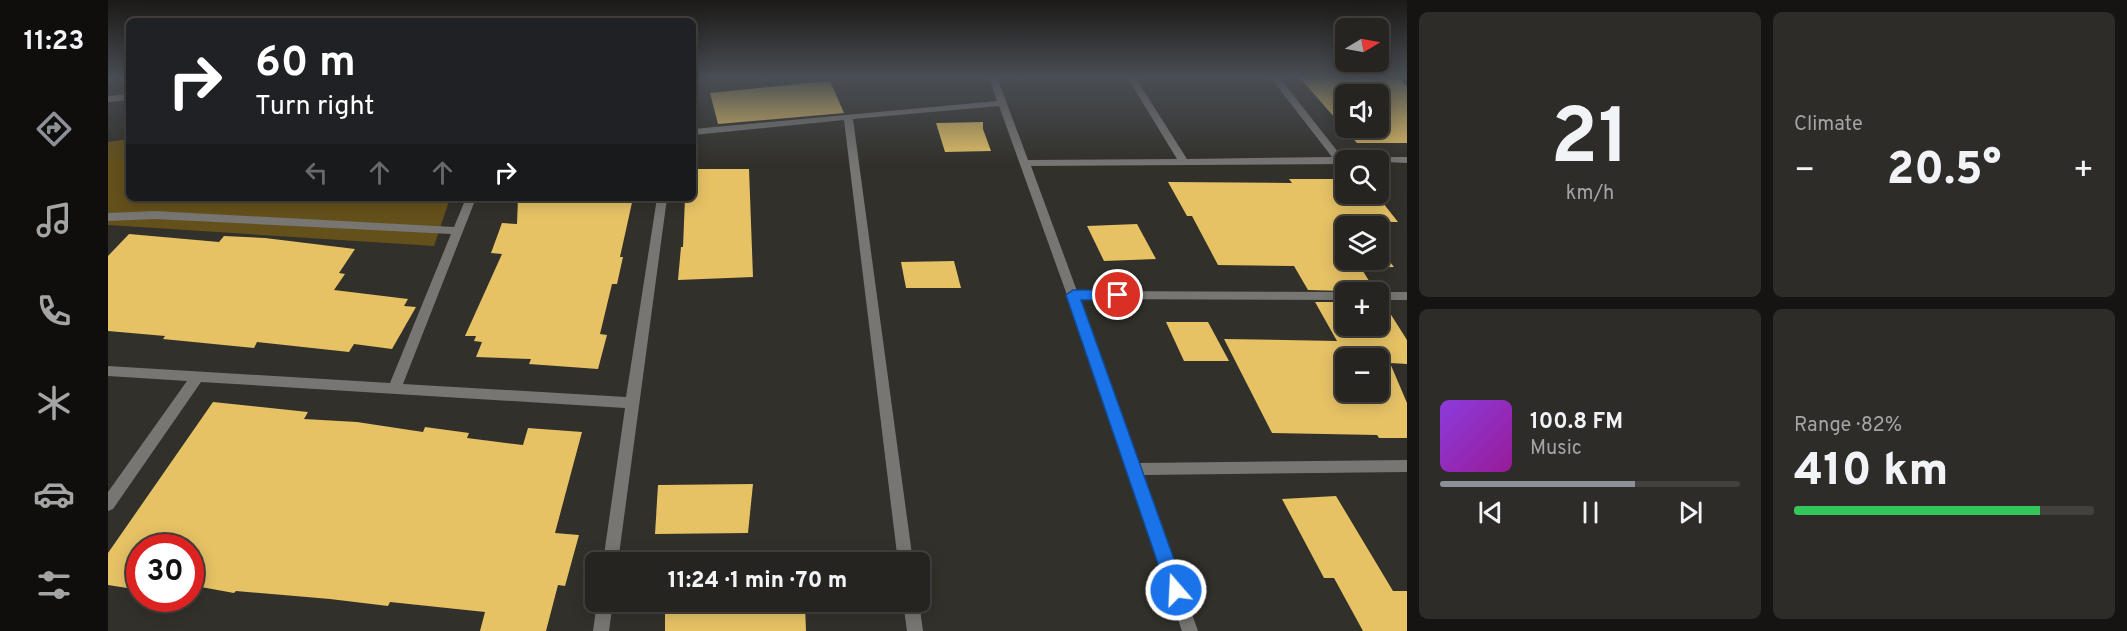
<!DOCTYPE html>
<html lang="en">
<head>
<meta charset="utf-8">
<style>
	body { margin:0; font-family:Overpass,sans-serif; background:#2e2c29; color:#f1f3f6; height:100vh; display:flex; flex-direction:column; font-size:22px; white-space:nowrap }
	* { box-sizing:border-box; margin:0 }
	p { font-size:20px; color:#a4a4a5 }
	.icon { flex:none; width:33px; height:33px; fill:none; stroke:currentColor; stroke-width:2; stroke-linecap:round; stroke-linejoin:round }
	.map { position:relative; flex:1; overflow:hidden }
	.drawer { display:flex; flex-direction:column; gap:12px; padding:12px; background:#151412; width:720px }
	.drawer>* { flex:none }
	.hud { position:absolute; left:18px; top:18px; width:570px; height:183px; border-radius:9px; box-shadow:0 3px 15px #0003,0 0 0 2px #42413e; background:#202124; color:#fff; overflow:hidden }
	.needle { width:39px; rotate:80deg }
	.buttons { position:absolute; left:1227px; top:18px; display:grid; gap:12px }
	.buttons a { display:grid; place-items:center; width:54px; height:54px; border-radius:9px; background:#262420; box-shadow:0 3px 15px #0003,0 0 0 2px #42413e; font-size:30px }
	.speed { position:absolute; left:18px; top:534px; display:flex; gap:12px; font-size:30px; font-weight:700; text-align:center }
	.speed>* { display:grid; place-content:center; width:78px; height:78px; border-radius:50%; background:#262420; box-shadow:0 3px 15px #0003,0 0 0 2px #42413e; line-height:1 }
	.speed .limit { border:9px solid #d22; background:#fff; color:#111 }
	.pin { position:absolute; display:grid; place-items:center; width:51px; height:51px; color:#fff; margin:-26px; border:3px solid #fff; border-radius:50%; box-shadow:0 2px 6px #0007 }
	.me { position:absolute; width:66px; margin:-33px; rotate:341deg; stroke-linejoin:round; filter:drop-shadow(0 0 4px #0008) }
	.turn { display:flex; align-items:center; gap:21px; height:126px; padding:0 30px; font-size:27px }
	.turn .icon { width:78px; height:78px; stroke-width:2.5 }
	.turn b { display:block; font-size:42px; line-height:51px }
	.lanes { display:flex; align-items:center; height:57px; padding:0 30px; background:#0003; justify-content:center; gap:30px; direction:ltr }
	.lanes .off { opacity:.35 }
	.big { font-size:45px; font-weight:800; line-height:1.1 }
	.drawer .widget { flex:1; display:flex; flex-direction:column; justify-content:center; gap:9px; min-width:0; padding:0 21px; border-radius:9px; background:#2e2c29 }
	.drawer .dial { align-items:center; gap:0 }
	.dial b { font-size:78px; line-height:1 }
	.song { display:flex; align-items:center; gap:18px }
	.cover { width:72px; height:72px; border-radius:9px; background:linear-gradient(135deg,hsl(270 70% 55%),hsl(300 70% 35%)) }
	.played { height:6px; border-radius:3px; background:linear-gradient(90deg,#8c9099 65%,#42413e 65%) }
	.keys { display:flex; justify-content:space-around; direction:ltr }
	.heat { display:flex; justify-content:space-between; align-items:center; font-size:33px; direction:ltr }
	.charge { height:9px; border-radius:4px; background:linear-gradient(90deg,#34c759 82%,#42413e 0) }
	.drawer .tiles { flex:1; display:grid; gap:12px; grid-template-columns:repeat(2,1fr) }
	.trip { position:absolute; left:477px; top:552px; width:345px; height:60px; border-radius:9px; background:#262420; box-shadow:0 3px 15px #0003,0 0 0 2px #42413e; font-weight:800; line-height:60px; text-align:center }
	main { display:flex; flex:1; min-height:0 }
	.tab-bar { display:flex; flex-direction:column; width:108px; justify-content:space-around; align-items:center; background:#0f0e0d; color:#a4a4a5 }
	.tab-bar .icon { width:42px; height:42px }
	.tab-bar .current { color:#8c9099 }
	.tab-bar b { font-size:27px; color:#f1f3f6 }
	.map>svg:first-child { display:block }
	.green { fill:#64501a }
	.building { fill:#e6c265; fill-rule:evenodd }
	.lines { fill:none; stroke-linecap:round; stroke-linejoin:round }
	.minor { fill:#777673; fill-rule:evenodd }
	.route { fill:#1a73e8; stroke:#114b97; stroke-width:1.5 }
</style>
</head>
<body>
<main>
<nav class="tab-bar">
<b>11:23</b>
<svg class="icon current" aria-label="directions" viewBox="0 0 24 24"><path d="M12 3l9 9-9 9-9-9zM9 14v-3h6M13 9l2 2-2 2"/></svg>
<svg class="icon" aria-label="music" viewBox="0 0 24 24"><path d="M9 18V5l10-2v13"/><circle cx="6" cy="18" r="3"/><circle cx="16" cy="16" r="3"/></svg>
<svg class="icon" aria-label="phone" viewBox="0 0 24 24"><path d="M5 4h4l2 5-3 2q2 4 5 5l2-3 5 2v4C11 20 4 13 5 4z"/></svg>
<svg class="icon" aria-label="climate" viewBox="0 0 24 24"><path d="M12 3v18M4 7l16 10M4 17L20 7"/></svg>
<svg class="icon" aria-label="car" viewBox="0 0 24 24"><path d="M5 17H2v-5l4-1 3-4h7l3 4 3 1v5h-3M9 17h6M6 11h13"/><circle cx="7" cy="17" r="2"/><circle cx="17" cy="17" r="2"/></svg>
<svg class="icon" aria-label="filters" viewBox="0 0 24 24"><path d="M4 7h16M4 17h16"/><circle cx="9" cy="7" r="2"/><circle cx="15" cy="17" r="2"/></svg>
</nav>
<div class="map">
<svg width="1299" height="631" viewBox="0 0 1299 631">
	<rect width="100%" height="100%" fill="#32302a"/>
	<polygon class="green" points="21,139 21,198 342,198 326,246 0,225 0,142"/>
	<g class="building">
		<path d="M1191,77H1289L1299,86V143H1249ZM1238,94H1270V128H1238Z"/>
		<polygon points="722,81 736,113 610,124 602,93"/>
		<polygon points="875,122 875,129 883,151 837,152 828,123"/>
		<polygon points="586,169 641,169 645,277 570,280 573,247 575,247 577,198 585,198"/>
		<polygon points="1181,179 1238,179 1238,194 1268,194 1290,222 1250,222 1254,226 1238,226 1238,260 1270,260 1270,247 1286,267 1253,268 1268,292 1200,290 1186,266 1110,265 1084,216 1079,216 1060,182 1184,183"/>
		<polygon points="410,198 525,198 512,257 515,257 509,284 504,284 492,334 499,335 490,369 421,364 423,359 368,357 374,342 366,341 368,336 357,336 394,254 383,253 394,223 409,224"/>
		<polygon points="1029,224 1048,259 996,261 979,226"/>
		<polygon points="21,234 111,242 116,236 157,238 247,249 231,273 237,274 226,290 300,299 296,306 308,307 284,349 246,344 241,352 149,342 146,348 55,339 57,336 0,331 0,256"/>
		<polygon points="846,261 853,288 798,288 793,262"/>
		<path d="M1207,302H1238V326H1270V302H1275L1299,340V364L1282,363L1299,403V438H1271L1269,435L1164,433L1116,339L1229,341ZM1238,358H1270V392H1238Z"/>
		<polygon points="1058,322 1100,322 1121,361 1076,361"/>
		<polygon points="105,402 200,412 196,419 249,422 315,432 317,427 361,433 359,438 415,445 420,428 474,432 447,533 471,535 457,586 450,585 438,631 372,631 377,612 282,602 280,606 222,599 128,591 126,593 82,585 82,548 32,548 32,590 0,585 0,553"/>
		<polygon points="645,484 640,533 547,534 550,485"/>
		<polygon points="1228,496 1285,591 1299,591 1299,631 1255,631 1226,578 1216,578 1174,499"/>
		<polygon points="697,605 698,631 557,631 557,607"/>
	</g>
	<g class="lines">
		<g class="minor">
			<polygon points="881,77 889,77 920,160 1069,159 1019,77 1027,77 1079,159 1224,157 1162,77 1171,77 1234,157 1299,157 1299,163 1238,160 1238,164 923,166 969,291 1241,292 1238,292 1238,300 972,299 1030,463 1299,460 1299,472 1035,475 1090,631 1074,631 959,295 891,106 745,119 805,562 790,562 736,120 585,135 585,129 889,101"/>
			<polygon points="21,94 21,100 0,102 0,96"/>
			<polygon points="358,198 368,198 295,384 518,397 549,198 559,198 510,562 495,562 517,408 93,382 5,509 0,511 0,492 79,381 0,376 0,366 282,383 343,234 47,219 0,221 0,213 47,211 346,227"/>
			<polygon points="1267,292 1299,292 1299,300 1270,300 1270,292"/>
			<polygon points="489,602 505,602 501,631 485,631"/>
			<polygon points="795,602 811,602 815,631 799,631"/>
		</g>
	</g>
	<linearGradient id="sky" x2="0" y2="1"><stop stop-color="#1c1a17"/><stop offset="0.47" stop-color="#494e55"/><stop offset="1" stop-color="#494e55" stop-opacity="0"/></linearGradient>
	<rect width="1299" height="165" fill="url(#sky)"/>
	<polygon class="route" points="965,290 1010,290 1017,295 1010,300 973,300 1077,590 1074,597 1068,599 1061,597 1059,590 958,295"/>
</svg>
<div class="buttons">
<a><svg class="needle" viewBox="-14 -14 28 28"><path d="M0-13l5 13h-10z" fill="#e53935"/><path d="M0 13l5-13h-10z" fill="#a4a4a5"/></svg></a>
<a><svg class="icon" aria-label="sound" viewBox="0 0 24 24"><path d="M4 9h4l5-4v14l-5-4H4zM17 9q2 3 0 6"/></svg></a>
<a><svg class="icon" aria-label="search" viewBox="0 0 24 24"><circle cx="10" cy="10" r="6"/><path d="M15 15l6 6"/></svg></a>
<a><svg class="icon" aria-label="layers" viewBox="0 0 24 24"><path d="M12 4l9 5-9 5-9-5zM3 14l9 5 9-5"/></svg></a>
<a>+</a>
<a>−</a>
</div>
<div class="speed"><div class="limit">30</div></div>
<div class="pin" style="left:1010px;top:295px;background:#d93025"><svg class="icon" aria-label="arrive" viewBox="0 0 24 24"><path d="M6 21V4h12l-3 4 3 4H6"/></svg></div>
<svg class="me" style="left:1068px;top:590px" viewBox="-20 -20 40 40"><circle r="17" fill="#1a73e8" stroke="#fff" stroke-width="3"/><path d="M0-11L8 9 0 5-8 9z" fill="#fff"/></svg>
<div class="trip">11:24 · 1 min · 70 m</div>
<div class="hud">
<div class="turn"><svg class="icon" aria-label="right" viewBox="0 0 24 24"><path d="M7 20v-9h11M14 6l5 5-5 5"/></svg><div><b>60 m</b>Turn right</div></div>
<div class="lanes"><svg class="icon off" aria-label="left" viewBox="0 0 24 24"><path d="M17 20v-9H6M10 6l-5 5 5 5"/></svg><svg class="icon off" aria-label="ahead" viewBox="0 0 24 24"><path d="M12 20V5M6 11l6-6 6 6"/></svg><svg class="icon off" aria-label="ahead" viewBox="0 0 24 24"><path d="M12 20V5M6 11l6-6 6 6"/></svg><svg class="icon" aria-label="right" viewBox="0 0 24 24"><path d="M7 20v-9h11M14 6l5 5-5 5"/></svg></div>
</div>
</div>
<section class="drawer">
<div class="tiles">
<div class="widget dial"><b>21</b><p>km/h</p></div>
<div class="widget"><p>Climate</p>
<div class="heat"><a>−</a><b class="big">20.5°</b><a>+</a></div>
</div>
<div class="widget">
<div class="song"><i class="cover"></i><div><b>100.8 FM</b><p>Music</p></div></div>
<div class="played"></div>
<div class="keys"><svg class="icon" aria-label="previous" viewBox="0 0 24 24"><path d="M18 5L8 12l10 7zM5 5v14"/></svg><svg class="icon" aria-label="pause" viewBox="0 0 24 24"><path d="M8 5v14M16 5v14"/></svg><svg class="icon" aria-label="next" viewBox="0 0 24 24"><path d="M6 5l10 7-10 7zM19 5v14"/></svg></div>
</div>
<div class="widget"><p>Range · 82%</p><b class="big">410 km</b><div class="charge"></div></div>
</div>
</section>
</main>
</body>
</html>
